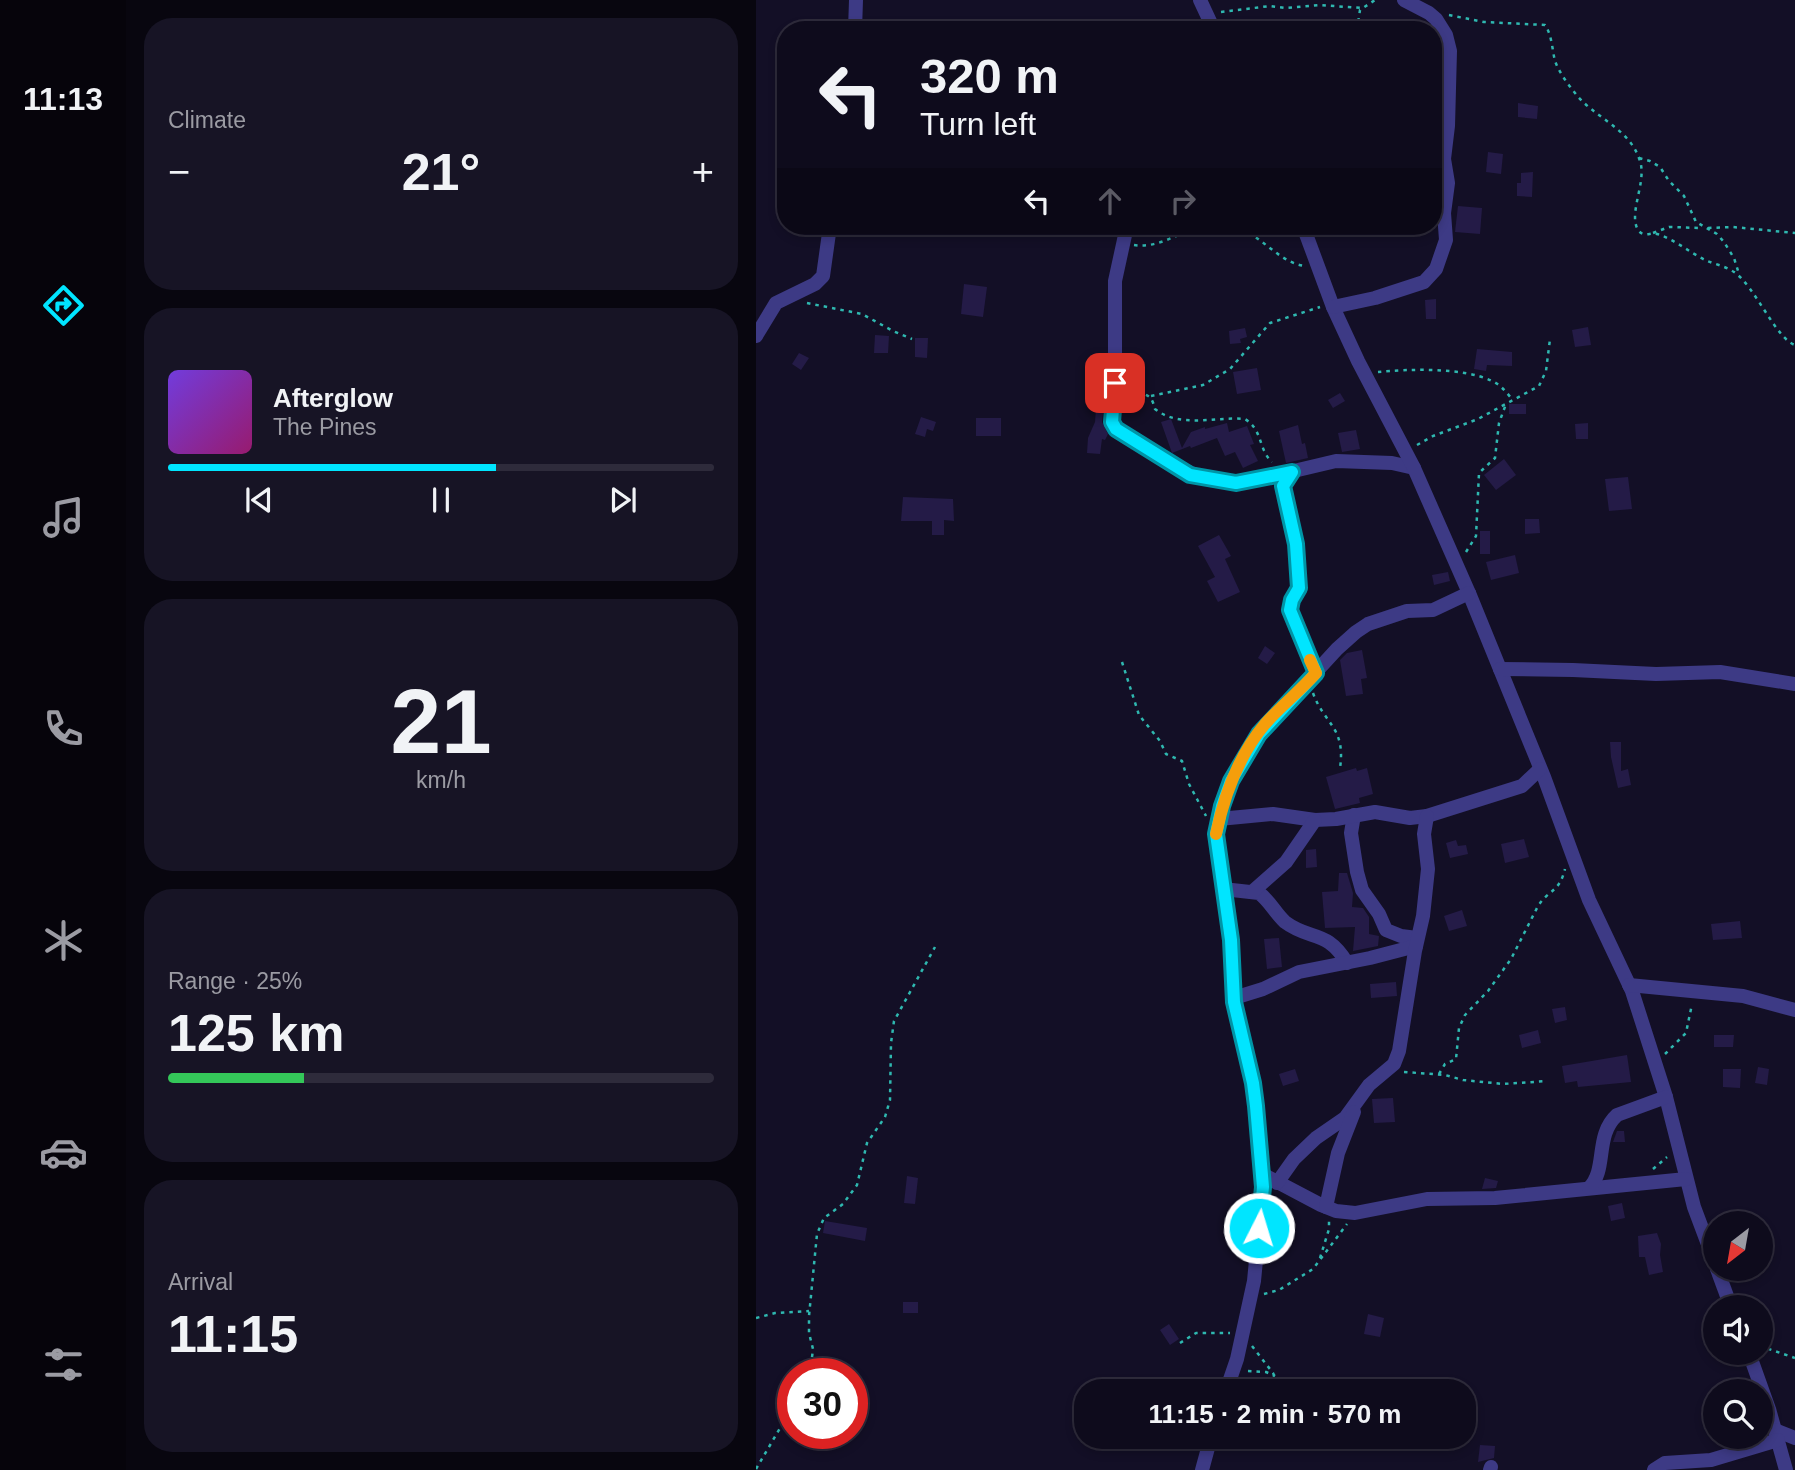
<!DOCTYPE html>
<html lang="en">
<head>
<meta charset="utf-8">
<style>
	body { margin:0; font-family:Arial,sans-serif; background:#171425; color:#f1f3f6; height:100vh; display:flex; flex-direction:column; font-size:26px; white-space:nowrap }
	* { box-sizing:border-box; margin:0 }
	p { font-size:23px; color:#9b9ba3 }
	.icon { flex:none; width:38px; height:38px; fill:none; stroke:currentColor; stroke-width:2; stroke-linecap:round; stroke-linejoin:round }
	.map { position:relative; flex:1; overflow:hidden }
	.sheet { display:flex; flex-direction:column; gap:18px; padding:18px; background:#08060f; width:630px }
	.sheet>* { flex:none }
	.banner { position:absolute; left:21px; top:21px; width:665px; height:214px; border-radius:28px; box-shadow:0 4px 10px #0003,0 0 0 2px #2e2b3b; background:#0e0b1c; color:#f1f3f6; overflow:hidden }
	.needle { width:46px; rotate:211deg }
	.fabs { position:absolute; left:947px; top:1211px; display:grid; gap:14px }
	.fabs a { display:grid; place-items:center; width:70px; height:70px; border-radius:50%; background:#0e0b1c; box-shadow:0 4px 10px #0003,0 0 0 2px #2e2b3b; font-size:35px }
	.speed { position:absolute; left:21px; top:1358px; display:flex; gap:14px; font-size:35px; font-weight:700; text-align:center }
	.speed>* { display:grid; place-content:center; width:91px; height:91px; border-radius:50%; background:#0e0b1c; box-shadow:0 4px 10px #0003,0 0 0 2px #2e2b3b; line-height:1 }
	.speed .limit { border:10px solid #d22; background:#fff; color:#111 }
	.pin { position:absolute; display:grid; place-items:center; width:60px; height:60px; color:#fff; margin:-30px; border-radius:14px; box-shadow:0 4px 10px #0006 }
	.me { position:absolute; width:77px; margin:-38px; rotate:5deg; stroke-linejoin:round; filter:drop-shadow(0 0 5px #0008) }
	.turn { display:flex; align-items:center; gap:24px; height:147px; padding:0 28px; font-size:32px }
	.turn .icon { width:91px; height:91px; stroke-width:2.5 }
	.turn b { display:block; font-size:49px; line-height:60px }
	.lanes { display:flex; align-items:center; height:66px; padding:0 28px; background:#0003; justify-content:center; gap:35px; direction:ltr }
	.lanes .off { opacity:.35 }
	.big { font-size:52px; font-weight:700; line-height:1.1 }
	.sheet .card { flex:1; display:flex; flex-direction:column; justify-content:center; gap:10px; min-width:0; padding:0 24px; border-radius:28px; background:#171425 }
	.sheet .dial { align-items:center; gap:0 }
	.dial b { font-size:91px; line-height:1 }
	.song { display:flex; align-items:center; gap:21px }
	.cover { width:84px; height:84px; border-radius:10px; background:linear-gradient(135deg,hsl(260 70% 55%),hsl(320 70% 35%)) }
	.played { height:7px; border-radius:4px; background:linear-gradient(90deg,#00e5ff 60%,#2e2b3b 60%) }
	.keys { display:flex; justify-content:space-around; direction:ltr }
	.heat { display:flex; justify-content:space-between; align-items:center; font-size:38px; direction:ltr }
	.charge { height:10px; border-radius:5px; background:linear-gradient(90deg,#34c759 25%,#2e2b3b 0) }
	.trip { position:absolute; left:318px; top:1379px; width:402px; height:70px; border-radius:28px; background:#0e0b1c; box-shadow:0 4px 10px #0003,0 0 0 2px #2e2b3b; font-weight:700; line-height:70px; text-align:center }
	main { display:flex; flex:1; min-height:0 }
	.tabs { display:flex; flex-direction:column; width:126px; justify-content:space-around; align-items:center; background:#06040b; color:#9b9ba3 }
	.tabs .icon { width:49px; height:49px }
	.tabs .selected { color:#00e5ff }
	.tabs b { font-size:32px; color:#f1f3f6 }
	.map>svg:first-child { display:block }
	.building { fill:#241b47 }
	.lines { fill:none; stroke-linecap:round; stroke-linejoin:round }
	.path { stroke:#2fb8b0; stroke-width:2.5; stroke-dasharray:3.5 5; stroke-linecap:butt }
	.street { stroke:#3d3a85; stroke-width:14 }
	.route-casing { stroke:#0095a6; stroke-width:18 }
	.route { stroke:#00e5ff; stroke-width:12 }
	.slow { stroke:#f59e0b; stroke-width:12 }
</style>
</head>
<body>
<main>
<nav class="tabs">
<b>11:13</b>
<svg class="icon selected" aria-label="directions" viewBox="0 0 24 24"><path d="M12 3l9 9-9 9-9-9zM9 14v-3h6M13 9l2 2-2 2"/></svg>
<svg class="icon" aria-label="music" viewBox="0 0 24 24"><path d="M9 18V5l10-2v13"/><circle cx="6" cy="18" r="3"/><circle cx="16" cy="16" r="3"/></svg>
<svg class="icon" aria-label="phone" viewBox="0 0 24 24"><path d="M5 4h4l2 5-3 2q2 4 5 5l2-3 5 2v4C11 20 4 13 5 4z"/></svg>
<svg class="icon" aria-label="climate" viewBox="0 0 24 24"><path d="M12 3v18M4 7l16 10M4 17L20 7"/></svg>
<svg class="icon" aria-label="car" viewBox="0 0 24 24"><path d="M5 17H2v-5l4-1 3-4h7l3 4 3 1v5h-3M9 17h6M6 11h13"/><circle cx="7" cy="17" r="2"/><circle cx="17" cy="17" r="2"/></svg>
<svg class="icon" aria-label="filters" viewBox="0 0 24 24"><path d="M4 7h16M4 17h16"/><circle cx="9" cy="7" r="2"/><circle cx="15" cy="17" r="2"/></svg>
</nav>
<section class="sheet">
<div class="card"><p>Climate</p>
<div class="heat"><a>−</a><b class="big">21°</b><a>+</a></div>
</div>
<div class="card">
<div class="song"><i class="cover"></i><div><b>Afterglow</b><p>The Pines</p></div></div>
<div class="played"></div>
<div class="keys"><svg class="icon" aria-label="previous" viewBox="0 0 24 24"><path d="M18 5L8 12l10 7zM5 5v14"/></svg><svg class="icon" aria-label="pause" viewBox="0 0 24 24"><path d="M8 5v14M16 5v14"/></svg><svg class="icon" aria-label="next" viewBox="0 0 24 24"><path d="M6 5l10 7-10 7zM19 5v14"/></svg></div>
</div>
<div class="card dial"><b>21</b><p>km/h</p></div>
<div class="card"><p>Range · 25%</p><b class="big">125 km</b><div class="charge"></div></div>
<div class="card"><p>Arrival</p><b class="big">11:15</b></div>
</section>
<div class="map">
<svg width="1039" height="1470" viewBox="0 0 1039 1470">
	<rect width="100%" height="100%" fill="#130f26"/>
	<g class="building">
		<polygon points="762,103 782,106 781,119 762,117"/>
		<polygon points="732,152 747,154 745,174 730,172"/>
		<polygon points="777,172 776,197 761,196 761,183 765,183 765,173"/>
		<polygon points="702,206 726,208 724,234 699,232"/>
		<polygon points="208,284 231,287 227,317 205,314"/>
		<polygon points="680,299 680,319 670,319 669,300"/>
		<polygon points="832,327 835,345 819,347 816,330"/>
		<polygon points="489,328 491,337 484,339 485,343 474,344 473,331"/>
		<polygon points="119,335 133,336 132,353 118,353"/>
		<polygon points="159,338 172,338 171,358 159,357"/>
		<polygon points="721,349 756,352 756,366 731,365 730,371 718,369"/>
		<polygon points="43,353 53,358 45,370 36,364"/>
		<polygon points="501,368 505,390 481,394 477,372"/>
		<polygon points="584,393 589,401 577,408 572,400"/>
		<polygon points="341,396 349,397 346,422 352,434 349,440 346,439 344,454 331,453 332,438 339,422"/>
		<rect x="753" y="404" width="17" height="10"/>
		<polygon points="165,417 180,422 177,431 171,429 169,437 159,434"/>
		<rect x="220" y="418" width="25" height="18"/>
		<polygon points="415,419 426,448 435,432 449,427 449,429 471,423 473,432 491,426 498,444 494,445 502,461 487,468 479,452 469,456 461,438 435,448 434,446 416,453 405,422"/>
		<polygon points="832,423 832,439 820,439 819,424"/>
		<polygon points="542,425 546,444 549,443 552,458 530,463 523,431"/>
		<polygon points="600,430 604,449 586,452 582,433"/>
		<polygon points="748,459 760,475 740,490 728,475"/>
		<polygon points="872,477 876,509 853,511 849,479"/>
		<polygon points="147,497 197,499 198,521 188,520 188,535 176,535 176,521 145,521"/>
		<polygon points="769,519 783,519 784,533 769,534"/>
		<rect x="724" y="531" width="10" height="23"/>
		<polygon points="463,535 475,556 469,559 484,592 462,602 451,581 459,577 442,546"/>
		<polygon points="759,555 763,573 735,580 730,562"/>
		<polygon points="692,572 694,581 678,585 676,575"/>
		<polygon points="509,646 519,653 511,664 502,658"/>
		<polygon points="606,650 611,678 605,679 607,694 590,696 584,660 591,653"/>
		<polygon points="854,742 865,742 865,771 872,769 875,785 862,788 855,757"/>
		<polygon points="600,768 601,771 611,768 617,794 603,798 604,803 579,809 570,777"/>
		<polygon points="768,839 773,857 749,863 745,844"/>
		<polygon points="700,840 702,846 710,845 712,854 694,858 690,843"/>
		<polygon points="560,849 561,867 550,868 550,850"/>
		<polygon points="583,873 591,873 597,893 596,907 607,908 613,917 613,934 623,936 622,946 597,951 599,927 569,928 566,892 582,891"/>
		<polygon points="706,910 711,926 693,931 688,916"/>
		<polygon points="984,921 986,938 957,940 955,924"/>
		<polygon points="523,938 526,967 511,969 508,939"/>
		<polygon points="640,982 641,996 615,998 614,984"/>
		<polygon points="809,1007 811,1020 799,1023 796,1009"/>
		<polygon points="782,1030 785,1043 766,1048 763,1035"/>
		<polygon points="958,1035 978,1035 977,1047 958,1047"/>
		<polygon points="871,1055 875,1082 822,1087 821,1081 809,1083 806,1066"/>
		<polygon points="1002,1067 1013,1069 1011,1085 999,1083"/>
		<polygon points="539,1069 543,1081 527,1086 523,1074"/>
		<polygon points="967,1069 985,1069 984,1088 967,1087"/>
		<polygon points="637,1098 639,1122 618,1123 616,1099"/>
		<polygon points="861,1131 868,1131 869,1142 857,1142"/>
		<polygon points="151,1176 162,1178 159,1204 148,1203"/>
		<polygon points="729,1178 742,1181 740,1188 726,1189"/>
		<polygon points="866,1203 869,1218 855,1221 852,1206"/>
		<polygon points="69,1221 111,1228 109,1241 67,1233"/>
		<polygon points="901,1233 905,1244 904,1255 907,1272 893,1275 889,1257 883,1257 882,1236"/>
		<rect x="147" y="1302" width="15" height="11"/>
		<polygon points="612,1314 628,1318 624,1337 608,1334"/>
		<polygon points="413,1324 423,1339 414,1345 404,1330"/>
		<polygon points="533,1380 550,1382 549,1391 532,1391"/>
		<polygon points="497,1437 507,1441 501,1450 492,1445"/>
		<polygon points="724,1445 739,1446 738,1458 722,1462"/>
	</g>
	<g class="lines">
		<g class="path">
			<polyline points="465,12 514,6 530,8 564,5 606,8"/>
			<path d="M693,15L728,22L789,25C796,35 796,49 799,61C803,72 811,83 819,93C838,118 874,128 884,161C891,182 872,213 882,230C888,238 894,232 901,234C918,239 933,252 949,260C958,264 969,266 978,272C999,286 1020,339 1039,345"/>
			<polyline points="601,30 604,10 619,0"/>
			<polyline points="883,158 894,161 904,167 913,181 928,196 940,222 961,234 968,242 978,258 983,274"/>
			<polyline points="952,228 977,227 1039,233"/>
			<polyline points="897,233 913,227 945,228"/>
			<path d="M378,245C405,249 426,229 451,226C458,225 466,226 473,227C503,229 519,262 549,266"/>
			<polyline points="51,303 106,314 137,331 156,339"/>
			<path d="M622,372C653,369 707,367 736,381C745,385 750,392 756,399"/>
			<path d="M373,393C388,394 395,392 399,409C424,429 461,416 489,419C507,430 502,449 516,462"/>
			<polyline points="395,396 447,385 474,369 514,323 564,307"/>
			<polyline points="661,445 677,436 722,419 783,386 790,371 794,339"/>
			<polyline points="710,552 720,536 723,473 739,458 743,423 750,404"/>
			<polyline points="366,662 383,715 404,741 410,754 426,761 433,784 450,816"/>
			<path d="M557,693C568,724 590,727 584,768"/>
			<polyline points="909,1054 930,1033 936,1004"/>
			<polyline points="648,1072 689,1075 707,1080 747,1084 791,1081"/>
			<path d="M683,1074L689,1064L700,1059L703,1028L709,1015L732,991L755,959L782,906C793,889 803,893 809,869"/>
			<polyline points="897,1169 911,1157"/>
			<polyline points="564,1258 573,1229 573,1220"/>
			<polyline points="508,1294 523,1290 557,1269 591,1224"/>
			<polyline points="0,1318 19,1313 53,1311"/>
			<polyline points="424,1343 440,1333 474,1333"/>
			<polyline points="496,1346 517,1373 525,1391"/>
			<polyline points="1004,1346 1039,1358"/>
			<polyline points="492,1371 510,1372 519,1376"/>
			<polyline points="54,1374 57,1349 53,1333 53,1316 61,1234 68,1218 87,1204 101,1185 111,1143 129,1117 134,1100 135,1043 138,1021 179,947"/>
			<polyline points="0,1469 37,1406"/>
		</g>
		<g class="street">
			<polyline points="444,0 458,30"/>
			<polyline points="99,30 100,0"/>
			<path d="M371,226L359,281V392L356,422L360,429C398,454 440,485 487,483L580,461L636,463L658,468"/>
			<polyline points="547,226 577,307 602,361 658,468 713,593 788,777 833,900 876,991 910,1097 938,1207 959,1263"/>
			<polyline points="577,307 619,298 668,282 680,269 690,240 688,213 692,183 688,159 692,126 694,51 690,35 680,19 673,13 648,0"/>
			<polyline points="0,336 20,303 59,284 67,276 74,226"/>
			<polyline points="536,472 526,486 540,544 543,588 535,603 535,609 560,673"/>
			<polyline points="744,669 817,670 900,674 964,672 1039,684"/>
			<polyline points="598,815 595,833 601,872 606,890 623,914 630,930 645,936 661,938"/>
			<polyline points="463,819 517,814 559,820 580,819 619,812 654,818 671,816 766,786 784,769"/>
			<path d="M467,889L503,893C514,901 519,913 529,922C554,941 571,929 591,963"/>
			<polyline points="496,892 530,862 559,820"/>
			<polyline points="873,985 987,996 1039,1010"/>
			<polyline points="478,998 507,989 543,972 614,958 660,946"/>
			<polyline points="506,1174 565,1205 580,1211 599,1213 671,1199 739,1198 930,1179"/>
			<polyline points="521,1183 538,1159 560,1138 589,1118 613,1085 638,1064 643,1051 659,951 667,916 672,869 668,834 671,816"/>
			<path d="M833,1188C852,1169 838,1136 861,1115L910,1097"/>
			<polyline points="570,1207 582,1153 598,1112"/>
			<polyline points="961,1269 975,1307"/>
			<polyline points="993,1353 1013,1409 1030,1470"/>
			<polyline points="470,1391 481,1359 498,1281 507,1187 497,1083 478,1002 475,940 460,834 466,806 476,781 503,734 581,649 600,632 612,624 651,611 677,610 713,593"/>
			<polyline points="1019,1430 1039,1438"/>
			<polyline points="446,1470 455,1437"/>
			<polyline points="734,1470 735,1467"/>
			<polyline points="898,1470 909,1463 955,1460 1022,1440"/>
		</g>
	</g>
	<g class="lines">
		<defs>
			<polyline id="route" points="359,383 356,422 360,429 434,475 480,483 536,472 527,486 540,544 543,588 536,600 534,610 560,673 503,734 475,781 466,806 460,834 475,940 478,1002 497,1083 500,1106 507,1187 503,1228"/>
		</defs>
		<use href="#route" class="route-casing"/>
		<use href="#route" class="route"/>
		<path class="slow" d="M460,834C468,796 483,755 509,724C525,706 544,691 560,673L554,660"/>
	</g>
</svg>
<div class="fabs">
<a><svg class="needle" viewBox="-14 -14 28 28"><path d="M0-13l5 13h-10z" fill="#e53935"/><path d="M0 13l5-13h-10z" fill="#9b9ba3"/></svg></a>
<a><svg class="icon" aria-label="sound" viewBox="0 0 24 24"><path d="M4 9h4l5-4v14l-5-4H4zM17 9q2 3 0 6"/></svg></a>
<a><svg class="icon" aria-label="search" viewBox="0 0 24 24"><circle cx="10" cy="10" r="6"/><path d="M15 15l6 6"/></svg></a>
</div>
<div class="speed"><div class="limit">30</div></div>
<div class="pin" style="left:359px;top:383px;background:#d93025"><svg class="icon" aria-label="arrive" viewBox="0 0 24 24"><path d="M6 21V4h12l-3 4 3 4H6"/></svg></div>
<svg class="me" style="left:503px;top:1228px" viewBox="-20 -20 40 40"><circle r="17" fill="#00e5ff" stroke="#fff" stroke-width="3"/><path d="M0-11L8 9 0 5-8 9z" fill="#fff"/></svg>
<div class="trip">11:15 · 2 min · 570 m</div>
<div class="banner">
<div class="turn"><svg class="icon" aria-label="left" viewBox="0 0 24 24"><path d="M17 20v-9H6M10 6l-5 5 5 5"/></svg><div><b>320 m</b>Turn left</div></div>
<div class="lanes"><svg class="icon" aria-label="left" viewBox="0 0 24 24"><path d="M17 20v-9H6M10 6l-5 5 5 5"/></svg><svg class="icon off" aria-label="ahead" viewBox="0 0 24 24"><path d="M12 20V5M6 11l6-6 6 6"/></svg><svg class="icon off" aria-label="right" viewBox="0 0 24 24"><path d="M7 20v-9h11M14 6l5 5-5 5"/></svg></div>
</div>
</div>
</main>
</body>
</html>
